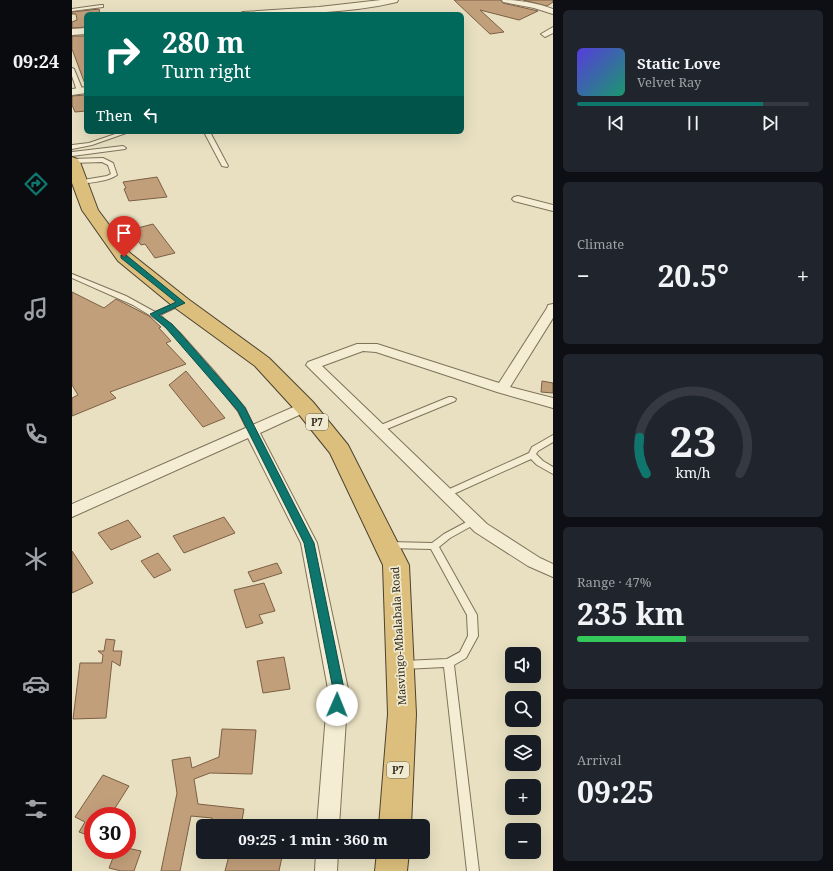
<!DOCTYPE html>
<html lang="en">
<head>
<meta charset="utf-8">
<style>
	body { margin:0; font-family:"Noto Serif",serif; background:#20242c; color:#f1f3f6; height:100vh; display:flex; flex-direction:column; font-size:15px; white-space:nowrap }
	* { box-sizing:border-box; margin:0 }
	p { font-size:13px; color:#9ea1a6 }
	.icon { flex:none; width:22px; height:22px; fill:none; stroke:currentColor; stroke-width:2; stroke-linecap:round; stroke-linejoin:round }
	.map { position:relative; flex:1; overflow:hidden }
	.panel { display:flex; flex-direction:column; gap:10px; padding:10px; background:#0d0f14; width:280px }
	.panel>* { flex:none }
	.hud { position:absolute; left:12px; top:12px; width:380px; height:122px; border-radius:6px; box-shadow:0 4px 16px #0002; background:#00695c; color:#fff; overflow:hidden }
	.controls { position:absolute; left:433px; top:647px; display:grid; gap:8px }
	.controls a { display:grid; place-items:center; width:36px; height:36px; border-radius:6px; background:#171b24; box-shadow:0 4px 16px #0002; font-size:20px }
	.speed { position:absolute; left:12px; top:807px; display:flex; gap:8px; font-size:20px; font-weight:700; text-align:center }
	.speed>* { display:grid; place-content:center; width:52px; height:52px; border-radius:50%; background:#171b24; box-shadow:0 4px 16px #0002; line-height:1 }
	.speed .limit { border:6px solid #d22; background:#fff; color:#111 }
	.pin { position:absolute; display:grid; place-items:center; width:34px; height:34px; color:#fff; margin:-41px -17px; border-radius:50% 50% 50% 0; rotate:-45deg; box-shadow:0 0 4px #0007 }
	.pin .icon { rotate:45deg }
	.me { position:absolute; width:44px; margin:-22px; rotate:1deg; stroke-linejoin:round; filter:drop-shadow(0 0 3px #0008) }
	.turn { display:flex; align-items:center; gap:14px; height:84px; padding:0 12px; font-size:18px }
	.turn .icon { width:52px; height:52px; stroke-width:2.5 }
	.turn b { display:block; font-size:28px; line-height:34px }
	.then { display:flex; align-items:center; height:38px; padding:0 12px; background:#0003; gap:8px; font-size:15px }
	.big { font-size:30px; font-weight:700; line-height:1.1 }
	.panel .tile { flex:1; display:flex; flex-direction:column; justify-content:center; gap:6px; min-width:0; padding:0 14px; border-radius:6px; background:#20242c }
	.panel .dial { align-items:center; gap:0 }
	.dial svg { height:104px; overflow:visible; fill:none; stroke:#363941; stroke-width:7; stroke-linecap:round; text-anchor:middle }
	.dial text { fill:#f1f3f6; stroke:none }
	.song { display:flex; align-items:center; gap:12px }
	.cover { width:48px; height:48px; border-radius:6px; background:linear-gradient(135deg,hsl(250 70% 55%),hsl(160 70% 35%)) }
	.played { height:4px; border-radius:2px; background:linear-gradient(90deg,#0f766e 80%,#363941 80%) }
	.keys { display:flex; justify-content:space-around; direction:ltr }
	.heat { display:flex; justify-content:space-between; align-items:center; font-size:22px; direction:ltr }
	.charge { height:6px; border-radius:3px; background:linear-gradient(90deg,#34c759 47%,#363941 0) }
	.trip { position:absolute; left:124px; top:819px; width:234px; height:40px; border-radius:6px; background:#171b24; box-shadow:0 4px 16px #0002; font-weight:700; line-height:40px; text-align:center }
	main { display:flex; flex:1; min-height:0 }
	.dock { display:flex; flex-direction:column; width:72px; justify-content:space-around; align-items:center; background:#090b0e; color:#9ea1a6 }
	.dock .icon { width:28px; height:28px }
	.dock .active { color:#0f766e }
	.dock b { font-size:18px; color:#f1f3f6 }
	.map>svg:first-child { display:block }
	.building { fill:#c29f7b; stroke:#7c5f44 }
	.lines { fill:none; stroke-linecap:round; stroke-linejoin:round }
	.service-casing { stroke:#7f725b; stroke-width:2 }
	.minor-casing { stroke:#7f725b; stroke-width:2 }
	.trunk-casing { stroke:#4d402f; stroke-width:2 }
	.service { fill:#f4edd3; fill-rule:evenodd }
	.minor { fill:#f4edd3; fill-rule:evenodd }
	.trunk { fill:#dcbf7c; fill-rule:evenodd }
	.route { fill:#0f766e; stroke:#0a4d48 }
	.labels { text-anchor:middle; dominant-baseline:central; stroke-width:3.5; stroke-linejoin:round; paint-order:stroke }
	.shield { fill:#f0ead0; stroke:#6a6353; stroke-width:1 }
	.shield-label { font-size:10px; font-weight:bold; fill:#31291d }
	.street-label { font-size:11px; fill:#31291d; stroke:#f0ead0 }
</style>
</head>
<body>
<main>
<nav class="dock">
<b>09:24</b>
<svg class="icon active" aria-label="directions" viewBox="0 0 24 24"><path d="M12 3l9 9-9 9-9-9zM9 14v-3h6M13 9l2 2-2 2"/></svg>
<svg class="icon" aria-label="music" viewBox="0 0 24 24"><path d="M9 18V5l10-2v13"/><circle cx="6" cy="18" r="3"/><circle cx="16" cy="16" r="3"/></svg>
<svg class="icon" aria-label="phone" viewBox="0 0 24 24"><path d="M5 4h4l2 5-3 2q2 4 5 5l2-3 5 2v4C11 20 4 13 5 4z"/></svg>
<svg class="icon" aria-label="climate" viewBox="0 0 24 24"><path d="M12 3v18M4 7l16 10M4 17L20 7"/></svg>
<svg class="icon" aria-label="car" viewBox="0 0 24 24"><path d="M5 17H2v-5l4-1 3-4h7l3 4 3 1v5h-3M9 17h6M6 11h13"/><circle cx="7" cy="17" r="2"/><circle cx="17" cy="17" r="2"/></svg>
<svg class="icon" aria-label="filters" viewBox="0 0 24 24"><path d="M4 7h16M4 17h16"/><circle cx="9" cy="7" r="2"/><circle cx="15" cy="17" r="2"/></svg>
</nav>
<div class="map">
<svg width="481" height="871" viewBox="0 0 481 871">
	<rect width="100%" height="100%" fill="#e8e0c1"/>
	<g class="building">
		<polygon points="382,0 429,0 431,3 466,11 447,20 408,10 432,32 418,34"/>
		<polygon points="451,0 481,0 481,2 475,6"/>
		<polygon points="27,9 28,14 14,14 14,27 0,28 0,22 5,20 4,14 0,14 0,12"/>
		<polygon points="0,36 14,36 14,83 13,84 0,49"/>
		<polygon points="14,95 14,111 3,112 0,105 0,96"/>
		<polygon points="85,177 95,197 57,201 52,189 54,188 51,182"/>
		<polygon points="81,224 103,253 83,258 73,244 69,245 58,230"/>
		<polygon points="0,292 32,308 44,299 77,316 89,327 87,328 99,341 94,343 114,364 38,392 44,398 0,416 0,398 6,395 0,385"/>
		<polygon points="114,371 153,418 131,427 97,385"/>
		<polygon points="470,381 481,383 481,393 469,392"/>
		<polygon points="152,517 163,533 112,553 101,536"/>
		<polygon points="56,520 69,537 39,550 26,533"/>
		<polygon points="0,551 21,583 0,593"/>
		<polygon points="86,553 99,570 82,578 69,561"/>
		<polygon points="205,563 210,573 181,582 176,572"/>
		<polygon points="192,583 203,611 187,615 191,623 174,628 162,590"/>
		<polygon points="34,639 43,640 41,651 50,651 48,666 40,661 34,718 1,719 8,663 30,663 31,655 26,651 32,651"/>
		<polygon points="212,657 218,689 191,693 185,661"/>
		<polygon points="150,729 184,730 180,774 138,773 122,779 126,804 172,809 169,826 139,825 140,818 119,816 108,871 89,871 105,793 100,760 118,757 120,768 147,757"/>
		<polygon points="31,775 57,786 38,816 21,816 21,837 7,832 13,822 3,817"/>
		<polygon points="55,848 69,851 62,871 49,871 37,868 44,850 55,850"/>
		<polygon points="158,852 211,852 207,871 153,871"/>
	</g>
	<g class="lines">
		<defs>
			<g id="service">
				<polygon points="29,5 31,5 31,7 0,11 0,9"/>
				<polygon points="0,68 2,69 11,91 10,92 5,91 0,76"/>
				<polygon points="49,132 57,132 20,145 0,149 0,145 17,143"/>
				<polygon points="132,132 138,132 156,166 155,167 150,166"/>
				<polygon points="51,146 54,148 53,149 0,156 0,152"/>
				<path d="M31,158L41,163L45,175C37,181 15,184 5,183V181L35,176L39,174L36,165L30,162L0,163V159Z"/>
				<polygon points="0,274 54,296 83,312 107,302 111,302 112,303 111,304 88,315 108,333 141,370 173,408 184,431 183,433 177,433 166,411 120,354 95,327 84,319 61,305 0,278"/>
				<polygon points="377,397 380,397 384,399 383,401 310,431 304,431 303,429 304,427"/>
				<polygon points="481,435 481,442 466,451 464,454 471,461 481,467 481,474 465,465 459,459 377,496 371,496 370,494 371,492 457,453 460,447"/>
				<polygon points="402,518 405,519 406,521 405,523 378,538 367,547 405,615 406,636 394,658 382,665 407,871 395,871 372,667 332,669 328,668 327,665 328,662 332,661 375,659 388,652 396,636 395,615 359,549 317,548 314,547 313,545 314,543 317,542 360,543 372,534"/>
			</g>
			<g id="minor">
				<path d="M309,0H326L325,2C274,14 219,14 167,14L171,12L247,7Z"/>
				<path d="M430,0C448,0 464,3 481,9V14L462,8L431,2Z"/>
				<polygon points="481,27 481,33 473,37 469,34"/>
				<polygon points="14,28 14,34 0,35 0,29"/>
				<polygon points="14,87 14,93 0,95 0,89"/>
				<polygon points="446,196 481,205 481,211 442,201 440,199 442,197"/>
				<polygon points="481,304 481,318 438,387 481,398 481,408 425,392 304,352 291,351 250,366 415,524 468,558 481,564 481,577 456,566 403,532 234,365 236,362 285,344 305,344 427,383 475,308 476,305"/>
				<polygon points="233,402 238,404 240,407 238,410 188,433 245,543 276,689 267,826 245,826 256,689 229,543 176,438 0,517 0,504"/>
				<polygon points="244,852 266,852 265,871 243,871"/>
			</g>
			<g id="trunk">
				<polygon points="0,157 5,159 8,162 26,210 58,253 116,299 197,358 241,402 276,445 337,565 344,714 339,826 307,826 316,714 311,565 258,453 225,412 183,366 102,307 46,261 10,210 0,183"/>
				<polygon points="305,852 337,852 335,871 303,871"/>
			</g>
		</defs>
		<use href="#service" class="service-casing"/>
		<use href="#minor" class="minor-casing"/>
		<use href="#trunk" class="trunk-casing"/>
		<use href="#service" class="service"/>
		<use href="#minor" class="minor"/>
		<use href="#trunk" class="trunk"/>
	</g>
	<polygon class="route" points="49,255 54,255 113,303 87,315 100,324 165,398 173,408 242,543 272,689 269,708 265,710 261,708 259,705 261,689 232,543 166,411 94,328 78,314 104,302 49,258"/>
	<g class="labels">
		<g class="shield">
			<rect x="234" y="414" width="22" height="16" rx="3"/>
			<rect x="315" y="762" width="22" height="16" rx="3"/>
		</g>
		<g class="shield-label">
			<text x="245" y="422">P7</text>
			<text x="326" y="770">P7</text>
		</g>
		<g class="street-label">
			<text transform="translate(326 636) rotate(-93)">Masvingo-Mbalabala Road</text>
		</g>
	</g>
</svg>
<div class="controls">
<a><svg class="icon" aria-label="sound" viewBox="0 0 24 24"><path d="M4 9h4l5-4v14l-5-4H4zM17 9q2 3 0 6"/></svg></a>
<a><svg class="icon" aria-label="search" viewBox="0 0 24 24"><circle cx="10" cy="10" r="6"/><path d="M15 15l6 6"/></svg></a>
<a><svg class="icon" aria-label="layers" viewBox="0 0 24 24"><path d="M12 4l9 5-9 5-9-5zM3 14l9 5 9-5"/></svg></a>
<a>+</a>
<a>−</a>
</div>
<div class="speed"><div class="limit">30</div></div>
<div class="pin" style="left:52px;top:257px;background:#d93025"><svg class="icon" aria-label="arrive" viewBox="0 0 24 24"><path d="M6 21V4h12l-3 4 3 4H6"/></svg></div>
<svg class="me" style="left:265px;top:705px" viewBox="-20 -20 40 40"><circle r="19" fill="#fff"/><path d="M0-13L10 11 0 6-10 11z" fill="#0f766e"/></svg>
<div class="trip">09:25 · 1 min · 360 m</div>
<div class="hud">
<div class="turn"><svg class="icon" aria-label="right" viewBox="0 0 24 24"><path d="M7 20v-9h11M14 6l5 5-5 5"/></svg><div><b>280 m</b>Turn right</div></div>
<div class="then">Then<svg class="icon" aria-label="left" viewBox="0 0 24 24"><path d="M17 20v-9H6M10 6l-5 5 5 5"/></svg></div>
</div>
</div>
<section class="panel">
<div class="tile">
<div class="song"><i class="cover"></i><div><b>Static Love</b><p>Velvet Ray</p></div></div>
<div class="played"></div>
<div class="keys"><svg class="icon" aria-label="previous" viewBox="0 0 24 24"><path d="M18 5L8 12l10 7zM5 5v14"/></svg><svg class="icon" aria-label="pause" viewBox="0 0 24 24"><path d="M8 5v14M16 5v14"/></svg><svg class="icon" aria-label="next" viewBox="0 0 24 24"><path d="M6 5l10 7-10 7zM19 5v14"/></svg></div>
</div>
<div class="tile"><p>Climate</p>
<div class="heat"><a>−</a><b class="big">20.5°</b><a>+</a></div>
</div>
<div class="tile dial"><svg viewBox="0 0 100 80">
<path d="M14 69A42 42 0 1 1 86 69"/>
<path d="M14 69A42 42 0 0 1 9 41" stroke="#0f766e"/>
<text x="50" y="56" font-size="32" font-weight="700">23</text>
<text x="50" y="72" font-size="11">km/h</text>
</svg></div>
<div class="tile"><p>Range · 47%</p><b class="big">235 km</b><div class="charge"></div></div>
<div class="tile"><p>Arrival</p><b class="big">09:25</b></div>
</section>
</main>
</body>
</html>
